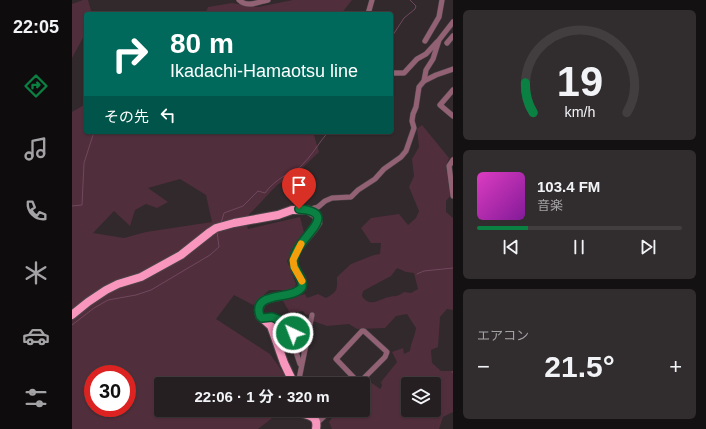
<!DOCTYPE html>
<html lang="ja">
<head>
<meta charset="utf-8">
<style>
	body { margin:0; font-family:Helvetica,"Noto Sans JP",sans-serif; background:#312c2e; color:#f1f3f6; height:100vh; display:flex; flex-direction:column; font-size:15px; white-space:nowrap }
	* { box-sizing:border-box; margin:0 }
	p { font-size:13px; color:#a3a2a5 }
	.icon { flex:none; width:22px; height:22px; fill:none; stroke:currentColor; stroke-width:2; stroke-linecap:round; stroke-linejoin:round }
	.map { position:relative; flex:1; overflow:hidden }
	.side { display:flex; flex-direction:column; gap:10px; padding:10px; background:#141112; width:253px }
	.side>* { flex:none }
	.banner { position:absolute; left:12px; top:12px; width:309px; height:122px; border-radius:4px; box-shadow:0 1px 3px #0004,0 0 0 1px #423d3f; background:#00695c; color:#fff; overflow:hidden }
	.buttons { position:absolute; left:329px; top:377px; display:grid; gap:8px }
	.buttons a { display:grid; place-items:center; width:40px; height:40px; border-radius:4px; background:#251f21; box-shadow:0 1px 3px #0004,0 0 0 1px #423d3f; font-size:20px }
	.speed { position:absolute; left:12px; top:365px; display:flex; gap:8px; font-size:20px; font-weight:700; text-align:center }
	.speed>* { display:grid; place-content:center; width:52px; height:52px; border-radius:50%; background:#251f21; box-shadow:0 1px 3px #0004,0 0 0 1px #423d3f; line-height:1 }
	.speed .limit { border:6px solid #d22; background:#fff; color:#111 }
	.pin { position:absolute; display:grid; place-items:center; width:34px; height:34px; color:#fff; margin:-41px -17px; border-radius:50% 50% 50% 0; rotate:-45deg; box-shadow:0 0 4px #0007 }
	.pin .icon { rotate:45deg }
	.me { position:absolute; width:44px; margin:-22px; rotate:317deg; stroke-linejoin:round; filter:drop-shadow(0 0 3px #0008) }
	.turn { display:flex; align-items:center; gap:14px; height:84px; padding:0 20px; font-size:18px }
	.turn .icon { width:52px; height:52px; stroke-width:2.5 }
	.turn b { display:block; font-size:28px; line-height:34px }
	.then { display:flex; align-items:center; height:38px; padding:0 20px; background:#0003; gap:8px; font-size:15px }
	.big { font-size:30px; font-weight:700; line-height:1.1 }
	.side .tile { flex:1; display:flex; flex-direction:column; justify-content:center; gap:6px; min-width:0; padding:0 14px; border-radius:6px; background:#312c2e }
	.side .dial { align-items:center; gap:0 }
	.dial svg { height:104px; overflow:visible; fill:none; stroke:#423d3f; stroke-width:7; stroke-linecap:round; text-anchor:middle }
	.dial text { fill:#f1f3f6; stroke:none }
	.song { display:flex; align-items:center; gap:12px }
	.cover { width:48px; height:48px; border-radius:6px; background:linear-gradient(135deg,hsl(310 70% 55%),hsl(290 70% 35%)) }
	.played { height:4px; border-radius:2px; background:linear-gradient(90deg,#0b8043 25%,#423d3f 25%) }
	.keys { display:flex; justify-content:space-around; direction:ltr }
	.heat { display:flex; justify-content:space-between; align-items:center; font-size:22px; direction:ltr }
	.trip { position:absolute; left:82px; top:377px; width:216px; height:40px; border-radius:4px; background:#251f21; box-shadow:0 1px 3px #0004,0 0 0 1px #423d3f; font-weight:700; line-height:40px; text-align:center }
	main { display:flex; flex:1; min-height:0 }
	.tabs { display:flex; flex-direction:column; width:72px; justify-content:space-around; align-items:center; background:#0f0c0d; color:#a3a2a5 }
	.tabs .icon { width:28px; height:28px }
	.tabs .selected { color:#0b8043 }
	.tabs b { font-size:18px; color:#f1f3f6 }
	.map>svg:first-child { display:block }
	.green { fill:#512e3c; fill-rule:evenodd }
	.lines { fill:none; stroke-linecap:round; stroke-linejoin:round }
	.stream { stroke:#70485d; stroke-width:1 }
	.street-casing { stroke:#4c4447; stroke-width:6 }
	.primary-casing { stroke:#4c4447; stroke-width:10 }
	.street { stroke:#926274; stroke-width:5 }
	.primary { stroke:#f896bd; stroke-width:8 }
	.route-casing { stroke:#07532c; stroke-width:10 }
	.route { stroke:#0b8043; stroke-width:7 }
	.slow { stroke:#f59e0b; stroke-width:7 }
</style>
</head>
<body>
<main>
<nav class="tabs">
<b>22:05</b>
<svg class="icon selected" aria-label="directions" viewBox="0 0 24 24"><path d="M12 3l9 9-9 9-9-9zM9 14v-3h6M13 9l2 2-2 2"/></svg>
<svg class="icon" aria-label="music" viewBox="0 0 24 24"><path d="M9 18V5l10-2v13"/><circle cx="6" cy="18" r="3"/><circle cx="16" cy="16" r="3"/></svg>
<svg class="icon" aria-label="phone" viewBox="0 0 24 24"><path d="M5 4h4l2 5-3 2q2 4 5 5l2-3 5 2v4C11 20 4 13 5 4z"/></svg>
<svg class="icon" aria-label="climate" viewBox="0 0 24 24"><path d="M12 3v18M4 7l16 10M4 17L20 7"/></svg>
<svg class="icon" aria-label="car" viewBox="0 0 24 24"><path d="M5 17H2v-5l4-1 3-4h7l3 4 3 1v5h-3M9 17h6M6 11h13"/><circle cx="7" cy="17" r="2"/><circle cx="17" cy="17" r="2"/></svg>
<svg class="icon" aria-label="filters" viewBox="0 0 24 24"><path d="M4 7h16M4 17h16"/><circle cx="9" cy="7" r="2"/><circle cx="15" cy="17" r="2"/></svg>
</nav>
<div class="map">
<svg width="381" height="429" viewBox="0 0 381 429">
	<rect width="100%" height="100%" fill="#31292c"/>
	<g class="green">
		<polygon points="11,0 16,0 20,14 14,14 14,32 0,58 0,4"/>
		<polygon points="221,0 280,0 269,14 133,14 136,7 160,3 186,7"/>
		<path d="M14,97V132H241L247,152L226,172L205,185L173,219L176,229L228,217L232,232L215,261L224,284L221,290H197L181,305L162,295L144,319L198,354L213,375L214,384H89V410H208L199,419L186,429H0V112L12,105ZM108,179L134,195L140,222L74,232L52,238L21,233L42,211L58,226L63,210L74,204L85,208L96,202L76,188ZM21,374H55V408H21Z"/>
		<path d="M350,125L377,158L374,166L378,196L374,201V212L381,218V310L375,309L368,317L366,347L359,350L360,363L369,371H381V412L371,417L367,429H260L257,422L262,415L274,416L277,410H291V396L296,391L293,387L297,381L308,389L310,386L309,382L325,362L320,352L331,348L332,354L338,351C339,342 343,336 344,328L335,314L324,316L313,328L285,329L277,324L255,326L241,321L243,313L234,315L231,311L218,313L211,301L215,295H220L223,297L233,294L235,298L246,294L254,298C266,291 265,290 265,277L279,264L302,255L308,254L309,243H299L289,228L299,218L327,214L336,225L344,218L347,211L337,187L342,176L340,159L347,147L345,129ZM325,268L334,272L342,273L346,289L339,293L332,292C325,298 321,295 313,298C305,301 297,307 290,296L291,291L319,276ZM336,384H362V410H336Z"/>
	</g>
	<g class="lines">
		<g class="stream">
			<polyline points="319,38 332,18 343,9 344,6 338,0"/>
			<polyline points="0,206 10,205 12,163 22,132"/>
			<path d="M149,223L152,213L171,206L186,191L193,193C198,186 204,181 212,176C218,173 223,171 228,167C239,157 246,144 256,132"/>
			<polyline points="345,274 352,271 381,268"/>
			<polyline points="0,325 22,308 36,300 64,295 79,290 138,255 147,247 145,231"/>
			<polyline points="380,372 381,372"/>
		</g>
		<defs>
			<g id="street">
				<path d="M167,0C175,8 186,2 196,0"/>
				<polyline points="296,14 300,0"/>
				<polyline points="353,41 367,17 370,0"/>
				<polyline points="375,43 381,36"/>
				<polyline points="319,73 332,73 345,59 354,54 365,42"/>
				<polyline points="352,81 354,70 361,59 367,40 381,22"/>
				<polyline points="381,90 368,105 381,116"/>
				<polyline points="381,160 377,166 381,196"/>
				<polyline points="236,210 246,207 253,201 260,198 279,197 286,190 303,179 312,169 329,157 334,151 342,128 340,121 341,114 344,107 347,87 352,81 364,75 381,69"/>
				<polyline points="190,318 200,317 214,322 228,364"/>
				<polyline points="218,334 234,336"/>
				<polyline points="226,384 240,315"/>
				<polyline points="286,384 313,357 315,352 292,331 290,331 264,359 287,383"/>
				<polyline points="245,423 259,410"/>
			</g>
			<g id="primary">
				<path d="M0,315L16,302L34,290L46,284L69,277L109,255L138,232L144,228L162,223L206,215L220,210H236L244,215L246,222C239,236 219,248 222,265C223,273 232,277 230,287C222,301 179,290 188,316L199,326L212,363L222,384"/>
				<path d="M224,410C233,417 247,413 244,429"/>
			</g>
		</defs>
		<use href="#street" class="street-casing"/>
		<use href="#primary" class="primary-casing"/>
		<use href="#street" class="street"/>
		<use href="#primary" class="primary"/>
	</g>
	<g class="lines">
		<defs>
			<path id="route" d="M221,333L218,334L214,322L200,317L190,318L188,316C179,290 222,301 230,287C232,276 219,269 222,258C223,253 226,248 229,244C238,230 263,212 227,209"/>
		</defs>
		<use href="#route" class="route-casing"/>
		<use href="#route" class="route"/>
		<polyline class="slow" points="229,244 221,260 222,267 230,281"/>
	</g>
</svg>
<div class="buttons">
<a><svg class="icon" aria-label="layers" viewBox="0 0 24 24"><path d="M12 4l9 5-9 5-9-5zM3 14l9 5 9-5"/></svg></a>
</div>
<div class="speed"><div class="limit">30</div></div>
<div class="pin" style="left:227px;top:209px;background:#d93025"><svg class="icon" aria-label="arrive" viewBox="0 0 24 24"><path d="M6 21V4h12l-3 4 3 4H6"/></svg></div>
<svg class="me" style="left:221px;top:333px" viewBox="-20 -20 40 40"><circle r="17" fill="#0b8043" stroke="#fff" stroke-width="3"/><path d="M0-11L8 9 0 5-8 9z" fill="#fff"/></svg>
<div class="trip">22:06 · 1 分 · 320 m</div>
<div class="banner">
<div class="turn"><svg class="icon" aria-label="right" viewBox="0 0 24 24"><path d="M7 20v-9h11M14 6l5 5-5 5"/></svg><div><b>80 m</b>Ikadachi-Hamaotsu line</div></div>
<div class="then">その先<svg class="icon" aria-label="left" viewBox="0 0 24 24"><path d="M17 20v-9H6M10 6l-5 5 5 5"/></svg></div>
</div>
</div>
<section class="side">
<div class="tile dial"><svg viewBox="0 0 100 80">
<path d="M14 69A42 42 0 1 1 86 69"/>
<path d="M14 69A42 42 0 0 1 8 46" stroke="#0b8043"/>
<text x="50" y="56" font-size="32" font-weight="700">19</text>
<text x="50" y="72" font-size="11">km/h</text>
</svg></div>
<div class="tile">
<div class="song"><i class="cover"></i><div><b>103.4 FM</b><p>音楽</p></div></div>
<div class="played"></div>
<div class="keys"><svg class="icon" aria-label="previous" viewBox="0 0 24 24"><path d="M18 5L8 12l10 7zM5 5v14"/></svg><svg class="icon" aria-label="pause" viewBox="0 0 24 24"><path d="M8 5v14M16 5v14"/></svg><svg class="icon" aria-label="next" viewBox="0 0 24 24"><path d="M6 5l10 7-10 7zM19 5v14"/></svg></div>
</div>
<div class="tile"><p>エアコン</p>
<div class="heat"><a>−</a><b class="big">21.5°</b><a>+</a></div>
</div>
</section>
</main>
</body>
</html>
